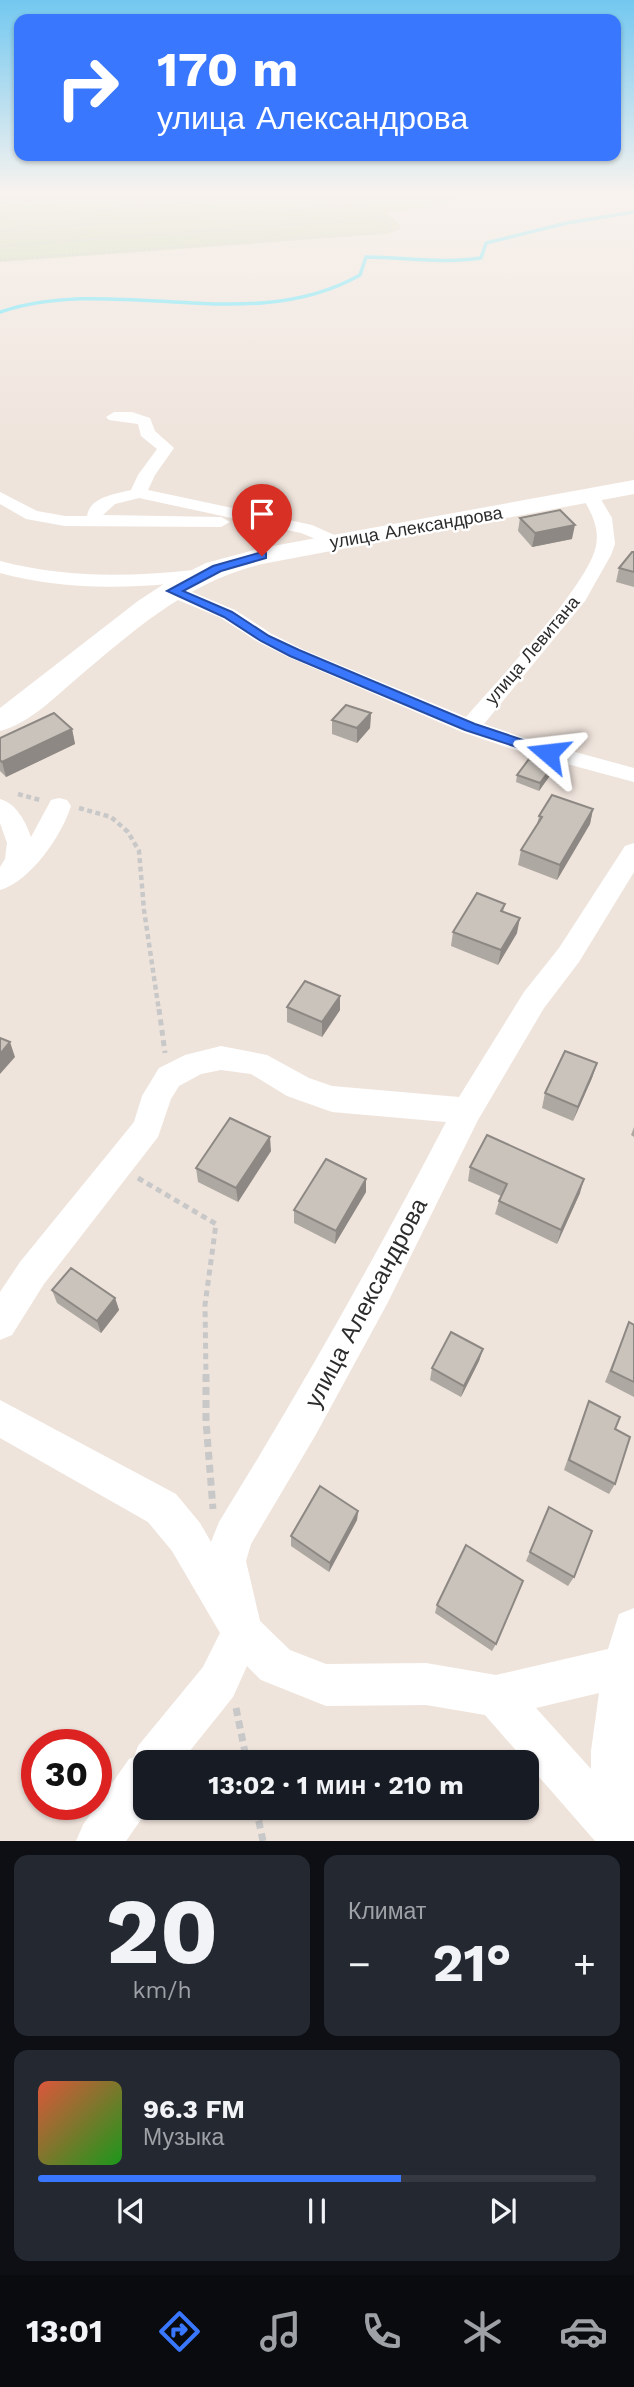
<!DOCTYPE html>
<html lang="ru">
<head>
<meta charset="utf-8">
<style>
	body { margin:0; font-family:"Work Sans",sans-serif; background:#242831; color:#f1f3f6; height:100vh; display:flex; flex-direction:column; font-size:26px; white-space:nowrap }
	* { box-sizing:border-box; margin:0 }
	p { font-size:23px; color:#9ea1a6 }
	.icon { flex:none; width:38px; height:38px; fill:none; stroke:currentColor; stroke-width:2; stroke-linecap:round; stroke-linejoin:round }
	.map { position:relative; height:1841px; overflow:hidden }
	.side { display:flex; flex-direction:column; gap:14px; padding:14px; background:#0d0f14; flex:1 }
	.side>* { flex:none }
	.top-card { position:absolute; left:14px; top:14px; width:607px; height:147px; border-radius:14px; box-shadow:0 2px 5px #0004; background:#3977ff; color:#fff; overflow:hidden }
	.speed { position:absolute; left:21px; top:1729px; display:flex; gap:14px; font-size:35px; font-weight:700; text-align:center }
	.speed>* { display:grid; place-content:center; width:91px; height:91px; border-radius:50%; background:#171b24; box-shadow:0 2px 5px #0004; line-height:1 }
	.speed .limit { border:10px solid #d22; background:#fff; color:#111 }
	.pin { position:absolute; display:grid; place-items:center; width:60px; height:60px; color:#fff; margin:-72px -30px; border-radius:50% 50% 50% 0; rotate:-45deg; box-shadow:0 0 7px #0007 }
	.pin .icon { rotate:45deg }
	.me { position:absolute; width:77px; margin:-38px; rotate:287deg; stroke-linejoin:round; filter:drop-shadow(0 0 5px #0008) }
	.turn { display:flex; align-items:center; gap:24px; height:147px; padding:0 28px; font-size:32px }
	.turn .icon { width:91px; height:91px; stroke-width:2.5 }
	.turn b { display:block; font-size:49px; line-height:60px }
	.big { font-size:52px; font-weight:700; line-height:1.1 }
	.side .tile { flex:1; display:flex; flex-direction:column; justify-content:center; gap:10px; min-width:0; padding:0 24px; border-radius:14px; background:#242831 }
	.side .dial { align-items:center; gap:0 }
	.dial b { font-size:91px; line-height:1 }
	.song { display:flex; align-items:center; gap:21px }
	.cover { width:84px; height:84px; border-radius:10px; background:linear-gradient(135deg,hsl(10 70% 55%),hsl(120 70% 35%)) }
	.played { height:7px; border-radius:4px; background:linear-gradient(90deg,#3977ff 65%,#363941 65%) }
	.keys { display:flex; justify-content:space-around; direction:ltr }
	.heat { display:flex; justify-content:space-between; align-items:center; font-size:38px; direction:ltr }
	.side .tiles { flex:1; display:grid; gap:14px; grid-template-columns:1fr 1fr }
	.tile:last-child { grid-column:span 2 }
	.trip { position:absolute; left:133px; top:1750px; width:406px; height:70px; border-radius:14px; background:#171b24; box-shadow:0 2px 5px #0004; font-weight:700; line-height:70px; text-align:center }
	.menu { display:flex; height:112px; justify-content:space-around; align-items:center; background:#090b0e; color:#9ea1a6 }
	.menu .icon { width:49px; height:49px }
	.menu .active { color:#3977ff }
	.menu b { font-size:32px; color:#f1f3f6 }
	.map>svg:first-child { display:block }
	.cemetery { fill:#cbdab2 }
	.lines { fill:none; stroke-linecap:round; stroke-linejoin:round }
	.stream { stroke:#65e6fb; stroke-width:3.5 }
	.path-far3 { stroke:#c8c8c8; stroke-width:2; stroke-dasharray:2.5 2; stroke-linecap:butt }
	.path-far2 { stroke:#c8c8c8; stroke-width:4.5; stroke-dasharray:5 3.5; stroke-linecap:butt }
	.path-far1 { stroke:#c8c8c8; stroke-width:5; stroke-dasharray:6 4.5; stroke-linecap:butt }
	.path { stroke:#c8c8c8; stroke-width:7; stroke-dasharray:8 5; stroke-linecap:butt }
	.street { fill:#fff; fill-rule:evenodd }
	.secondary { fill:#fff; fill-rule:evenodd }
	.wall { fill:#ada8a1 }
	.shaded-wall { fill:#8d8883 }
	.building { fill:#c9c3bb; stroke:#8d8883; stroke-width:2 }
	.route { fill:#3977ff; stroke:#254da6; stroke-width:2 }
	.labels { text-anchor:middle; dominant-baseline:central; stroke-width:5; stroke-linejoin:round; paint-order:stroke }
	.far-street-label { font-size:18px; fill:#2c2c2c; stroke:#fff }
	.near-street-label { font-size:24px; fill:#2c2c2c; stroke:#fff }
</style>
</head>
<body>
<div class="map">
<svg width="634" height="1841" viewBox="0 0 634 1841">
	<rect width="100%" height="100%" fill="#efe4dc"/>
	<path class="cemetery" d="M0,190H443L459,196C440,210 409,209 386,212L399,224L400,229L387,234L0,262Z"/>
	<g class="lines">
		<path class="stream" d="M0,312C116,273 249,338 360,275L366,257C404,257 443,264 481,258L486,243L567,223L634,212"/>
		<g class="path-far3">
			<polyline points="0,190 10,190"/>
			<polyline points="0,203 199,190"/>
			<polyline points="0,217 317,193"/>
			<polyline points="0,231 352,205"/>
			<polyline points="0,246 383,218"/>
			<polyline points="0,260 386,232 392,227 365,208 308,190"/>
		</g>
		<g class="path-far2">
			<polyline points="18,794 40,800"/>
			<polyline points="79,808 111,817 128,832 139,851 144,910 159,1011"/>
		</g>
		<g class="path-far1">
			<polyline points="159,1009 165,1053"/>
			<polyline points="138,1178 216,1224 205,1305 206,1376"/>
		</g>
		<g class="path">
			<polyline points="206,1374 206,1421 213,1509"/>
			<polyline points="236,1708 247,1762"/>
			<polyline points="256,1808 263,1841"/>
		</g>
		<g class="street">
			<path d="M114,412H132L150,418L155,431L174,448L155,475L148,490L312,525L341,538L344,542L335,547L301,533L139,498L115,504L103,515L221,517L230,522L221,527L65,526L26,519L0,504V492L37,511L65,516H87C90,497 115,494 131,490L138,475L157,449L141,436L138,424L109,420L106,417Z"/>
			<path d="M590,490L596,491L612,518L615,544L611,555L585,601L484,724L531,740L634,768V782L515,750L462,732L288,657L258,642L221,618L166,595L163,591L173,585L180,587L235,610L272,634L302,649L466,717C496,682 588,586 596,546C600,527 590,510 581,495Z"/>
			<path d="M0,561C65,578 127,577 194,570L203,576C196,585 179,583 168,584C110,589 56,588 0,573Z"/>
			<path d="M59,798L67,800L71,806C62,835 31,881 0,890V867L5,859L7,843L0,823V799C16,803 26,822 31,837L51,800Z"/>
			<path d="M634,843V872L579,962L544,1008L478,1120L387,1304L315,1436L251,1544L246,1561L260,1621L290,1650L326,1664L426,1663L496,1675L608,1649L619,1614L634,1608V1841H595L485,1715L426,1705L326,1706L261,1680L247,1666L233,1697L181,1762H145V1808H149L126,1841H76L83,1825L129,1759L134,1757L138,1746L203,1667L220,1633L172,1551L148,1522L0,1438V1400L176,1494L200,1523L211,1542L219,1522C300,1391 375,1258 446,1122L332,1112L287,1096L251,1074L221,1070L201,1074L179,1086L171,1099L158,1137L44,1284L12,1335L0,1340V1292L20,1262L134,1122L142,1096L159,1068L185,1055L221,1046L267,1055L309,1078L332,1086L459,1097L524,992L559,948L625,846ZM599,1693L591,1751V1769L536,1708Z"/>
		</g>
		<path class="secondary" d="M634,480V494L262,564C187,582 133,631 75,680C54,698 28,724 0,731V708L138,601L164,584L206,563L262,548Z"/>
	</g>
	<g class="wall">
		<polygon points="520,518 572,539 532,547 518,531"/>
		<polygon points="634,552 634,587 616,582 619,568"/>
		<polygon points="371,713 370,728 357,743 332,734 332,720"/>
		<polygon points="72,729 75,744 6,777 0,771 0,738"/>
		<polygon points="551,774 539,791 516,782 517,775"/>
		<polygon points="593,809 590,824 557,880 518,865 521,850 537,825 539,816"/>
		<polygon points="505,904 503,912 517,933 498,965 451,946 453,932"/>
		<polygon points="287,1007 340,1010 322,1037 287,1022"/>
		<polygon points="597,1063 592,1078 573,1121 542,1108 545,1093"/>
		<polygon points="634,1127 634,1137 631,1135"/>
		<polygon points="271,1151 238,1202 198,1182 196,1168"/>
		<polygon points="470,1167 580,1193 557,1244 495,1214 499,1201 501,1196 468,1181"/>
		<polygon points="366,1179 366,1192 335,1244 294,1223 294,1210"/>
		<polygon points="52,1290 115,1298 119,1310 101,1333 57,1303"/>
		<polygon points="629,1322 634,1325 634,1397 605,1382"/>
		<polygon points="483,1349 479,1361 461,1397 430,1380 432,1368"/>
		<polygon points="589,1401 615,1484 609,1494 564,1470 584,1413"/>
		<polygon points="549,1507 574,1577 568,1586 526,1561"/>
		<polygon points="358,1511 357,1520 329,1572 291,1546 291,1536"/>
		<polygon points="437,1605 496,1644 492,1651 435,1613"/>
	</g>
	<g class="shaded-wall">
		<polygon points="575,525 572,539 532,547 535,533"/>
		<polygon points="371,713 370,728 357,743 357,728"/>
		<polygon points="72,729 75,744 6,777 2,762"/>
		<polygon points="552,767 551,774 539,791 540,783"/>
		<polygon points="593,809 590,824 557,880 560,865"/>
		<polygon points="520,918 517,933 498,965 501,950"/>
		<polygon points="340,996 340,1010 322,1037 322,1022"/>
		<polygon points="10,1042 15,1057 0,1074 0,1054"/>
		<polygon points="597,1063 592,1078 573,1121 578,1107"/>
		<polygon points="270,1137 271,1151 238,1202 236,1188"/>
		<polygon points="366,1179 366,1192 335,1244 336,1231"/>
		<polygon points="584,1179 580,1193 557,1244 561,1230"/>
		<polygon points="115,1298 119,1310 101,1333 97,1321"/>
		<polygon points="483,1349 479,1361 461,1397 464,1386"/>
		<polygon points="358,1511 357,1520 329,1572 330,1563"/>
	</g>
	<g class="building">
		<polygon points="560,510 575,525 535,533 520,518"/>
		<polygon points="632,552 634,552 634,572 619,568"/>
		<polygon points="346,705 371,713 357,728 332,720"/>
		<polygon points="54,713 72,729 2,762 0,760 0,738"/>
		<polygon points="529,759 552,767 540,783 517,775"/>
		<polygon points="552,795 593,809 560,865 521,850 542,817 539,816"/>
		<polygon points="477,893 505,904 501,911 520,918 501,950 453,932"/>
		<polygon points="305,981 340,996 322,1022 287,1007"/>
		<polygon points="0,1038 10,1042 0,1054"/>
		<polygon points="565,1051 597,1063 578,1107 545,1093"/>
		<polygon points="230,1118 270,1137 236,1188 196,1168"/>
		<polygon points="487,1135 584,1179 561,1230 499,1201 507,1184 470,1167"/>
		<polygon points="326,1159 366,1179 336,1231 294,1210"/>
		<polygon points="71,1268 115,1298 97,1321 52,1290"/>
		<polygon points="629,1322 634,1325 634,1382 611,1371"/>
		<polygon points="451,1332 483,1349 464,1386 432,1368"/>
		<polygon points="589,1401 620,1417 615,1429 630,1437 615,1484 569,1460"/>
		<polygon points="320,1486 358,1511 330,1563 291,1536"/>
		<polygon points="549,1507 592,1531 574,1577 530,1552"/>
		<polygon points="466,1545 523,1581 496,1644 437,1605"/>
	</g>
	<linearGradient id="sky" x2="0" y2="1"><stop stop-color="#73c8f0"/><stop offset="0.43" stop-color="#f8f3ef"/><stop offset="1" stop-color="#f8f3ef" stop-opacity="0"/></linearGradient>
	<rect width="634" height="447" fill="url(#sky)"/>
	<polygon class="route" points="262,552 266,553 266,558 221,571 183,591 232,612 269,636 299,650 475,724 553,750 553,756 544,756 465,730 290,656 261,641 224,617 167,591 213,566"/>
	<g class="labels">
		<g class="far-street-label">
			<text transform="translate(416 527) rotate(-10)">улица Александрова</text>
			<text transform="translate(532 650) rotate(-50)">улица Левитана</text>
		</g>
		<g class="near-street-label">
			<text transform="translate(366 1303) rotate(-62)">улица Александрова</text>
		</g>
	</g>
</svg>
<div class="speed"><div class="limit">30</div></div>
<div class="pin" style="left:262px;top:556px;background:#d93025"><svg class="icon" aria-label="arrive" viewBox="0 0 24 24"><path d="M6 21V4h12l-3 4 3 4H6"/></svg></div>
<svg class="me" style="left:548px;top:753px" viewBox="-20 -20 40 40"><path d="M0-17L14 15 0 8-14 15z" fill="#3977ff" stroke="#fff" stroke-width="4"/></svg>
<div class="trip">13:02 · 1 мин · 210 m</div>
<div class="top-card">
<div class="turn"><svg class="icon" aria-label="right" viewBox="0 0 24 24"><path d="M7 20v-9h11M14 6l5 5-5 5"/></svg><div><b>170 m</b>улица Александрова</div></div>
</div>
</div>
<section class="side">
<div class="tiles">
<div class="tile dial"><b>20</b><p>km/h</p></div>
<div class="tile"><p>Климат</p>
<div class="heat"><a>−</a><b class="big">21°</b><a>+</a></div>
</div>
<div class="tile">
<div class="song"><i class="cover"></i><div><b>96.3 FM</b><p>Музыка</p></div></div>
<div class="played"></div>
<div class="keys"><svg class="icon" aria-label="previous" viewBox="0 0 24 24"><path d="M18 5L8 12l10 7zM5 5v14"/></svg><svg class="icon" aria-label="pause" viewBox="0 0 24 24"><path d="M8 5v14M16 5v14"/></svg><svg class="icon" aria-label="next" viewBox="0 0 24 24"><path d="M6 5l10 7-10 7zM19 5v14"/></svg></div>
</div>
</div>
</section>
<nav class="menu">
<b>13:01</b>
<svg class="icon active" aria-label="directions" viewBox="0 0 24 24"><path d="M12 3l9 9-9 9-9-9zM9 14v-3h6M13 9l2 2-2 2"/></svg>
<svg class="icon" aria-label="music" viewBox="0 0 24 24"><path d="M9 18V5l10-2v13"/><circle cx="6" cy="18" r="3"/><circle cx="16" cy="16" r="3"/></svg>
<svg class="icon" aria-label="phone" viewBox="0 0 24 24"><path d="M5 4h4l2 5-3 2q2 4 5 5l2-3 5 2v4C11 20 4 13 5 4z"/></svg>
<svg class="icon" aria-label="climate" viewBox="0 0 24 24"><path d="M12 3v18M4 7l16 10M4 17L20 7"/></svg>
<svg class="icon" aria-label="car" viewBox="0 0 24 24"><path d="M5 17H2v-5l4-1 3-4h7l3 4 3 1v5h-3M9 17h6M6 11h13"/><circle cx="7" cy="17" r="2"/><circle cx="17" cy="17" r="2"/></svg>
</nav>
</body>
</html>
